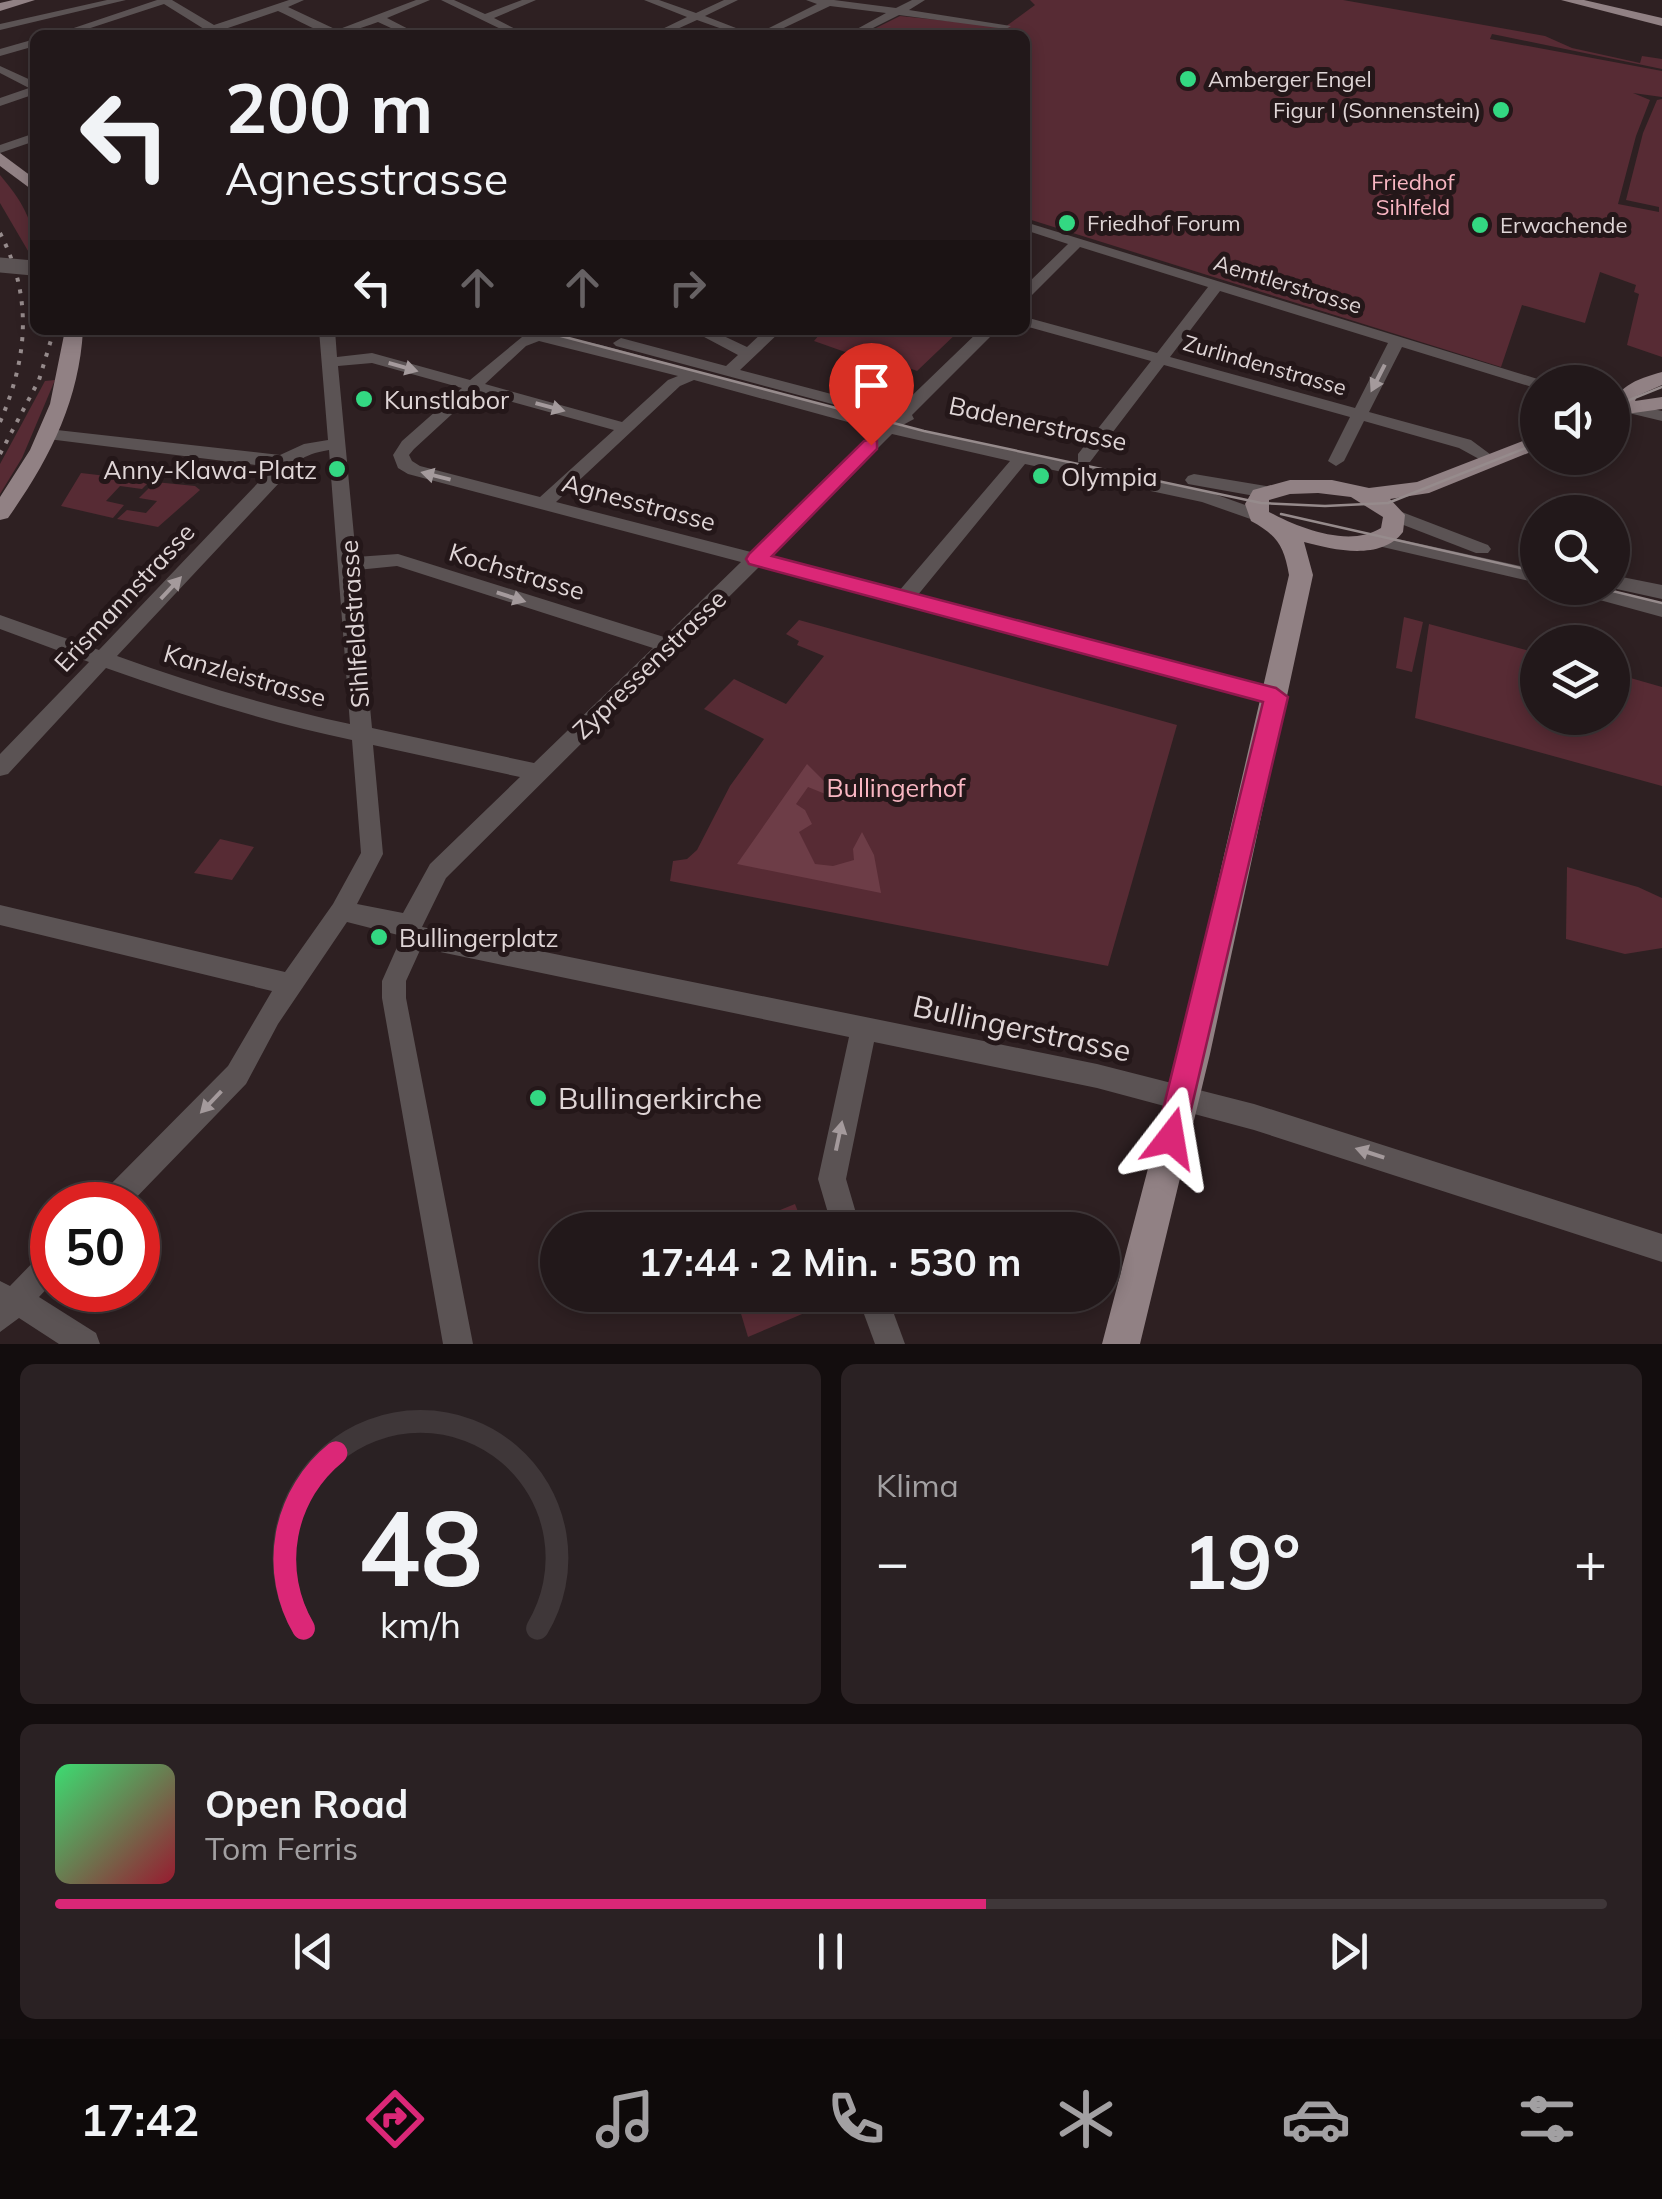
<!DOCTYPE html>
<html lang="de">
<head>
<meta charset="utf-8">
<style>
	body { margin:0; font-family:Mulish,sans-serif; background:#2a2123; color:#f1f3f6; height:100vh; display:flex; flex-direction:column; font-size:38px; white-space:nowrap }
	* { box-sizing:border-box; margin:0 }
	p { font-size:32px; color:#a2a0a2 }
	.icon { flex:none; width:55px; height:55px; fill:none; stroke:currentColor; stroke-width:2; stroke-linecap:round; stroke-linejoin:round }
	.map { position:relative; height:1344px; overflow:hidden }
	.sheet { display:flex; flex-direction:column; gap:20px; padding:20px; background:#130d0e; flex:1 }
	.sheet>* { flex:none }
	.hud { position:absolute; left:30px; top:30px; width:1000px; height:305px; border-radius:15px; box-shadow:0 5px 15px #0003,0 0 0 2px #3f3739; background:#22181a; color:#f1f3f6; overflow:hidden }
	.buttons { position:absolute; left:1520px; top:365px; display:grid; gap:20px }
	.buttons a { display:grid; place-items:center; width:110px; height:110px; border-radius:50%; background:#22181a; box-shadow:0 5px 15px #0003,0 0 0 2px #3f3739; font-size:50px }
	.speed { position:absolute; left:30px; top:1182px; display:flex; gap:20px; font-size:50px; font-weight:700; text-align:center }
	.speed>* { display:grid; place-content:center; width:130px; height:130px; border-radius:50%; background:#22181a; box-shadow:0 5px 15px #0003,0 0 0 2px #3f3739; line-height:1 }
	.speed .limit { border:15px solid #d22; background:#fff; color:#111 }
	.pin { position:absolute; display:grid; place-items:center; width:85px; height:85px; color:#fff; margin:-102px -42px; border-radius:50% 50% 50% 0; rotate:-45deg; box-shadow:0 0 10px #0007 }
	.pin .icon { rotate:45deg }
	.me { position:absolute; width:110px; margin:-55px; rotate:14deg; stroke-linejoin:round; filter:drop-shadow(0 0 8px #0008) }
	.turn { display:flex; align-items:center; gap:35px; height:210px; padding:0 30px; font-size:45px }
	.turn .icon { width:130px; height:130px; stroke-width:2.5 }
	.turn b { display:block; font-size:70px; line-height:85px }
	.lanes { display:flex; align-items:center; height:95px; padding:0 30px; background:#0003; justify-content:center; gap:50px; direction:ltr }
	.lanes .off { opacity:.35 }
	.big { font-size:75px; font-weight:700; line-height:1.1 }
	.sheet .widget { flex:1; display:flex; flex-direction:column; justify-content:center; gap:15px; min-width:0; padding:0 35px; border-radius:15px; background:#2a2123 }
	.sheet .dial { align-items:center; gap:0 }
	.dial svg { height:260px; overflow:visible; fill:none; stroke:#3f3739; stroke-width:7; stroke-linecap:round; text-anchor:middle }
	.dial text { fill:#f1f3f6; stroke:none }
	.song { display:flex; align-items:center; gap:30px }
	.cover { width:120px; height:120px; border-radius:15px; background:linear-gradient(135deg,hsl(140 70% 55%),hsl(350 70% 35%)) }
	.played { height:10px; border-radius:5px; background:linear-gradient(90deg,#db2777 60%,#3f3739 60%) }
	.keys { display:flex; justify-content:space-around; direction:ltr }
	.heat { display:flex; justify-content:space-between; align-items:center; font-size:55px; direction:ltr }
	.sheet .tiles { flex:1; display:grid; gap:20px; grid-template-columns:1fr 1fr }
	.widget:last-child { grid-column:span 2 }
	.trip { position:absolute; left:540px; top:1212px; width:580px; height:100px; border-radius:50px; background:#22181a; box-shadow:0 5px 15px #0003,0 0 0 2px #3f3739; font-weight:700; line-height:100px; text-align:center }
	.dock { display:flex; height:160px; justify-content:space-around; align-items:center; background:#0e0a0a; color:#a2a0a2 }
	.dock .icon { width:70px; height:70px }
	.dock .selected { color:#db2777 }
	.dock b { font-size:45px; color:#f1f3f6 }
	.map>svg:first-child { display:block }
	.green { fill:#572b34 }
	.forest { fill:#6d3d47 }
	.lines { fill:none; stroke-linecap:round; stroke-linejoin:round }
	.minor { fill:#5b5354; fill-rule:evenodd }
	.major { fill:#918184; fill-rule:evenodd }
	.tram { stroke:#968b8c; stroke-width:2.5 }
	.rail { stroke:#968b8c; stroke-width:4; stroke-dasharray:4 8; stroke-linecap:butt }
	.minor-bridge { stroke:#5b5354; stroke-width:15 }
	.oneway { fill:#a49a9c }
	.route { fill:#db2777; stroke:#8e194d; stroke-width:2.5 }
	.poi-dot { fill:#33d882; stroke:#241719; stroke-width:4 }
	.labels { text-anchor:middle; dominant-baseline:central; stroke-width:10; stroke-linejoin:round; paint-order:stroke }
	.far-poi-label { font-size:22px; fill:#dfd5d6; stroke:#241719; text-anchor:start }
	.far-park-label { font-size:22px; fill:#f9b6c2; stroke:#241719 }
	.far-street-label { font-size:22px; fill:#dfd5d6; stroke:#241719 }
	.poi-label { font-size:25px; fill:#dfd5d6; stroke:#241719; text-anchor:start }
	.street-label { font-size:25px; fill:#dfd5d6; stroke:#241719 }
	.park-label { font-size:25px; fill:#f9b6c2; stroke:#241719 }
	.near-street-label { font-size:30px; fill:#dfd5d6; stroke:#241719 }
	.near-poi-label { font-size:30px; fill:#dfd5d6; stroke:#241719; text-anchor:start }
</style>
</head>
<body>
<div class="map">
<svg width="1662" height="1344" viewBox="0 0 1662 1344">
	<rect width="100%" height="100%" fill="#2e2022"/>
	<g class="green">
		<polygon points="1030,0 1343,0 1545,36 1572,48 1640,63 1642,56 1662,59 1662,69 1502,36 1492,34 1490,39 1662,71 1662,97 1633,93 1650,100 1636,136 1618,204 1659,212 1659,207 1626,200 1643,133 1657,100 1662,99 1662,357 1627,345 1639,294 1634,292 1636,285 1600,272 1585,323 1522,305 1501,367 1025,218 1025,35 862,35 900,16 1005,27 1035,5"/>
		<path d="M0,175C21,200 35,221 35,255L31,256L0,203Z"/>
		<polygon points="806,330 960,330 917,371 888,360 882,365 814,341 819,335"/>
		<polygon points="55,380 22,458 0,494 0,464 45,381"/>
		<polygon points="81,473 150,481 142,489 120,486 106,501 124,505 113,518 61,506"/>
		<polygon points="155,482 195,486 200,490 158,527 117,519 127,510 146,513 157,501 139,498"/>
		<polygon points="1404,617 1423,622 1412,672 1396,668"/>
		<polygon points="799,620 1177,725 1108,966 670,881 673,861 687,859 697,850 730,786 764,739 704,709 734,679 786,704 824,656 797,645 799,641 786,634"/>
		<polygon points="1429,624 1537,653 1538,718 1612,718 1613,673 1662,687 1662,786 1415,718"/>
		<polygon points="220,839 254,847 232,880 194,873"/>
		<polygon points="1567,867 1638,887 1662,898 1662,948 1625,954 1566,939"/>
		<polygon points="795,1204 805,1230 730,1230"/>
		<polygon points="741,1295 839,1295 840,1298 748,1337 736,1297"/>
	</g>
	<polygon class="forest" points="807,764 845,802 808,787 796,804 805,810 812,824 799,832 815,864 833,866 854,860 853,849 862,832 874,855 881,893 737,864"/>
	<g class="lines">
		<g class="minor">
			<polygon points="107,0 126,0 0,30 0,24"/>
			<path d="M157,0H172L214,25L289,0H304L288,7L337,30L416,0H430L387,18L420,35H406L378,22C324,42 328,34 278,11L222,30L226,35H191L204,29L164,4L69,35H53Z"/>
			<polygon points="441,0 454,0 485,14 522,0 536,0 494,18 527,35 513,35"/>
			<polygon points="644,0 659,0 696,13 724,0 738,0 705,16 754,35 739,35 697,20 664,35 650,35 687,17"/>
			<polygon points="806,0 834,0 896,8 912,0 925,0 909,10 1011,26 1006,29 899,15 859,35 846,35 886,13 830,6 769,35 755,35 817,4"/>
			<polygon points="35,39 35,46 0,56 0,49"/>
			<polygon points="0,66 35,82 35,94 0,106 0,98 29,88 0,73"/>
			<polygon points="35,133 35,141 0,153 0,145"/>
			<path d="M1025,222L1544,381L1545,382H1538V389L1532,387L1402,347L1369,412L1471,440L1498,460L1490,465L1459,448L1364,421L1344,461L1336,466L1328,461L1350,417L1164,365L1090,462H1078V454L1151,361L1025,326V317L1157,353L1208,287L1080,247L1030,297L1025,298V286L1068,244L1025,230ZM1220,291L1388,343L1355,408L1170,357Z"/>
			<path d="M319,330H335L337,357L372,353L470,380L522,337L504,330H532L601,345L885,422L888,419L616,346L613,343L621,338L726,366L738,355L691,330H711L747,347L765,330H782L740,370L896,411L980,330H997L912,415L914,419L901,426L1206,491L1265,512L1268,516L1259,522L1202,502L1025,464L917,596L1283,692L1286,697L1283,702L1276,705L759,567L446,878L422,927L1097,1064L1254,1104L1662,1234V1262L1254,1130L1097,1088L874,1042L846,1179L861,1230H833L818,1179L849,1037L421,948L406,981V998L473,1344H443L382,998V981L402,936L347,922L278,1024L246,1084L129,1205H96L100,1195L228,1066L272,991L0,925V905L285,972L333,904L361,853L352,740C268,722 187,697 106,668L8,774L0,776V754L89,662L0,629V615L99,650L273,467L48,439L40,434L48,429L280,455L304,444L328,440ZM539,341L678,376L668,380L622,422L485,384L526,346ZM372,363L462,388L402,441L393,455L398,468L408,474L741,562L664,637L398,554L356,557L338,366ZM694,380L877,430L751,552L556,502L680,386ZM476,392L614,430L540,497L420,466L412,461L409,455L414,449ZM892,434L1010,461L899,591L769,557ZM329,450L350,724C271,707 194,684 117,656L279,483C296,462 300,455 329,450ZM397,566L653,648L534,763L372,728L357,570ZM373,745L520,777L430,864L403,913L357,904L383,854Z"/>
			<polygon points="1612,399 1662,411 1662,421 1612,409"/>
			<polygon points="1194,474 1266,486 1275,492 1266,498 1188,484 1185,480 1188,476"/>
			<polygon points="1394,509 1488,545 1491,549 1488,553 1476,553 1388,519 1385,515 1388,511"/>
			<polygon points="1380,535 1538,570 1538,583 1374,545 1371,541 1374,537"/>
			<polygon points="1612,575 1662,585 1662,599 1612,588"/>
			<polygon points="1572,588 1604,588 1662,603 1662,617 1574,593"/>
			<polygon points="52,1249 52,1283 39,1297 96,1333 100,1344 59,1344 19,1318 0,1332 0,1281 10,1286 42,1253"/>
			<polygon points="857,1295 887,1295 905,1344 875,1344"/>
		</g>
		<g class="major">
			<polygon points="13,0 35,0 0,11 0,3"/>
			<polygon points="1561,0 1584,0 1662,18 1662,26"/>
			<polygon points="0,153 35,179 35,192 0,166"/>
			<path d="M65,330H83C79,402 49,460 8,518L0,520V497L30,450L50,404Z"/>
			<path d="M1662,372V385L1637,396L1635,401L1662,397V409L1612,416C1612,387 1637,379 1662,372Z"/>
			<path d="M1538,435V449L1429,493L1390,499L1405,515L1403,532C1381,561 1334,550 1304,542L1313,575L1210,1054L1140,1344H1102L1178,1054L1289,575C1284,546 1277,535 1251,521L1245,504L1253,490L1290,480H1332L1369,488L1417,482ZM1318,493L1351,497L1383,517L1381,528C1349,548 1299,528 1269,512V500L1290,494Z"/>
		</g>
		<g class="tram">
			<polyline points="0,264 35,267"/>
			<polyline points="538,330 924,431 1261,503 1325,506 1388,503 1538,443"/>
			<polyline points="1612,407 1662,387"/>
			<polyline points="1281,514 1538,572"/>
			<polyline points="1600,588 1662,603"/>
		</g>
		<g class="rail">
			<path d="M0,233C33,297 28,357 0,422"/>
			<polyline points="0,454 39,380 54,330"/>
		</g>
		<polyline class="minor-bridge" points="0,265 33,268"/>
	</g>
	<defs><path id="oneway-solid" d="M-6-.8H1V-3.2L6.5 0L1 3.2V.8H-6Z" transform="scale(2.5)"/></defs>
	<g class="oneway">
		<use href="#oneway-solid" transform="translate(403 367) rotate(16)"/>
		<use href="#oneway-solid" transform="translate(1378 378) rotate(117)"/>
		<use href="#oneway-solid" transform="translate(550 407) rotate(15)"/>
		<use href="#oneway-solid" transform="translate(436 476) rotate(-166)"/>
		<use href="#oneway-solid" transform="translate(171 588) rotate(-47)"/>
		<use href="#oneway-solid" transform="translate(511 597) rotate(18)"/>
		<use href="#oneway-solid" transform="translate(211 1102) rotate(134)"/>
		<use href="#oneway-solid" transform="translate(839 1136) rotate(-78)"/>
		<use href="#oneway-solid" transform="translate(1370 1153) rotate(-162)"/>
	</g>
	<polygon class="route" points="871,439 877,441 877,449 772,556 1276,688 1288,697 1182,1148 1171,1153 1160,1148 1156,1138 1263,702 749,564 746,559 749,554 864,441"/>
	<g class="poi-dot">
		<circle cx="1188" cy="79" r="10"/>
		<circle cx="1501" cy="110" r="10"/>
		<circle cx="1067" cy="223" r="10"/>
		<circle cx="1480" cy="225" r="10"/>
		<circle cx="364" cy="399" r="10"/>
		<circle cx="337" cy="469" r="10"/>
		<circle cx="1041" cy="476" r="10"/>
		<circle cx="379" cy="937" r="10"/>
		<circle cx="538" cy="1098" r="10"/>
	</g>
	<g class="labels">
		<g class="far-poi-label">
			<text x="1208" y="79">Amberger Engel</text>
			<text x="1481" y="110" text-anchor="end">Figur I (Sonnenstein)</text>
			<text x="1087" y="223">Friedhof Forum</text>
			<text x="1500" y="225">Erwachende</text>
		</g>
		<g class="far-park-label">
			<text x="1413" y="182">Friedhof<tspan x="1413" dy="25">Sihlfeld</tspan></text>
		</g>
		<g class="far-street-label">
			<text transform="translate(1288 284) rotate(17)">Aemtlerstrasse</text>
			<text transform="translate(1265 365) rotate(16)">Zurlindenstrasse</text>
		</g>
		<g class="poi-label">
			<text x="384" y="399">Kunstlabor</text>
			<text x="317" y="469" text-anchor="end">Anny-Klawa-Platz</text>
			<text x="1061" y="476">Olympia</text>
			<text x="399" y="937">Bullingerplatz</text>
		</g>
		<g class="street-label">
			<text transform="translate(1038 423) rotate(12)">Badenerstrasse</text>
			<text transform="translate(639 502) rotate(15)">Agnesstrasse</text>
			<text transform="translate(517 571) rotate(17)">Kochstrasse</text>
			<text transform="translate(124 597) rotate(-47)">Erismannstrasse</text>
			<text transform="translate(354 624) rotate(-94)">Sihlfeldstrasse</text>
			<text transform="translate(649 664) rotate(-44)">Zypressenstrasse</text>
			<text transform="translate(245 675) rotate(16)">Kanzleistrasse</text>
		</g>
		<g class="park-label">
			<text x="896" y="787">Bullingerhof</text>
		</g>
		<g class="near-street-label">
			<text transform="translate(1022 1028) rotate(12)">Bullingerstrasse</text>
		</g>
		<g class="near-poi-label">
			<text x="558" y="1098">Bullingerkirche</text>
		</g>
	</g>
</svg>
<div class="buttons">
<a><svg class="icon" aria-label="sound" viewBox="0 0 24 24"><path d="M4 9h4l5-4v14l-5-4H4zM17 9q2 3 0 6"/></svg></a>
<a><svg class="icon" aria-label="search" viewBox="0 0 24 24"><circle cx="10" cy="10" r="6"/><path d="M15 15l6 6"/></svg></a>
<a><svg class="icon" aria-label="layers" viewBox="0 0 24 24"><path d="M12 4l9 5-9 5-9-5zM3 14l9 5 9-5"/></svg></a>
</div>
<div class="speed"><div class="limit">50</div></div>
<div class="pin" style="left:871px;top:445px;background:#d93025"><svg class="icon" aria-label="arrive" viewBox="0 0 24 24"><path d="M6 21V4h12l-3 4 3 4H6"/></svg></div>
<svg class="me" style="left:1171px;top:1138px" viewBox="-20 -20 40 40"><path d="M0-17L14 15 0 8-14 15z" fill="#db2777" stroke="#fff" stroke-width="4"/></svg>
<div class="trip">17:44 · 2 Min. · 530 m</div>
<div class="hud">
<div class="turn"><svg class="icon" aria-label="left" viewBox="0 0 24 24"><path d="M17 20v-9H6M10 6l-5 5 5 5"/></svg><div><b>200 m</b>Agnesstrasse</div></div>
<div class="lanes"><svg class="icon" aria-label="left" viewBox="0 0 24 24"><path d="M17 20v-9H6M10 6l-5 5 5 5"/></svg><svg class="icon off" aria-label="ahead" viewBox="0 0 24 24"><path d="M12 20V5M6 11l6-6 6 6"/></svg><svg class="icon off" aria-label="ahead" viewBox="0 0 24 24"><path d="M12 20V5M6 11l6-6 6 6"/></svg><svg class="icon off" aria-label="right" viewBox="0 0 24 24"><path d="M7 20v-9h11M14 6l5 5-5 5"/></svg></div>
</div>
</div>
<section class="sheet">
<div class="tiles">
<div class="widget dial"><svg viewBox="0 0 100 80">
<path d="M14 69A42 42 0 1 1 86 69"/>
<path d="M14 69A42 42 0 0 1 24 15" stroke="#db2777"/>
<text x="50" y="56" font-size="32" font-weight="700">48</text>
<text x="50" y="72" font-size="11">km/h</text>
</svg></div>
<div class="widget"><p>Klima</p>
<div class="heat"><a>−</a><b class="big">19°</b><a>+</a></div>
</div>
<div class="widget">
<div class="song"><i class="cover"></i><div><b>Open Road</b><p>Tom Ferris</p></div></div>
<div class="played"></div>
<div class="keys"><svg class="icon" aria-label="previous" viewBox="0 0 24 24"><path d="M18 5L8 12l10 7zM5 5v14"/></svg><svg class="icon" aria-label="pause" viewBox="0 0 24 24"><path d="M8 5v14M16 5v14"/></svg><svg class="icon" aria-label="next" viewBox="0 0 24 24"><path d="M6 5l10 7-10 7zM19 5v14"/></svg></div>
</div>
</div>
</section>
<nav class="dock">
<b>17:42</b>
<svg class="icon selected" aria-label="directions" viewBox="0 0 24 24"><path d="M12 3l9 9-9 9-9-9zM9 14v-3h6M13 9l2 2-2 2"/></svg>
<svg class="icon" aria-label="music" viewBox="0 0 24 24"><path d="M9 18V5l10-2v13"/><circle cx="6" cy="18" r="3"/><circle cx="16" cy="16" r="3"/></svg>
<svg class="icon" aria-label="phone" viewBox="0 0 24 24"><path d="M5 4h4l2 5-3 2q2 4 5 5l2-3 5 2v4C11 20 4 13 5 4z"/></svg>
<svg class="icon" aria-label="climate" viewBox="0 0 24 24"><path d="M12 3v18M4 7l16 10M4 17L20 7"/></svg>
<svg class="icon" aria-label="car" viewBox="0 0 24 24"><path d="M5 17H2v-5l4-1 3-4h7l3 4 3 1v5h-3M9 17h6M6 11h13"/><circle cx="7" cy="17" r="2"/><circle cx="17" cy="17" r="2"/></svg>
<svg class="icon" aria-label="filters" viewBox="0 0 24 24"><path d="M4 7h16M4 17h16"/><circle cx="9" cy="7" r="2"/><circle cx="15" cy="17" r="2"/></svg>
</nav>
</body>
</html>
